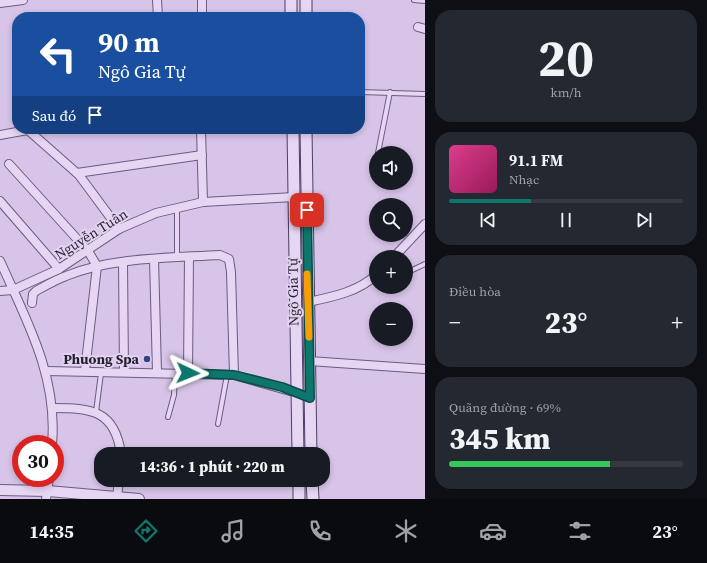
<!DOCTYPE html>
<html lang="vi">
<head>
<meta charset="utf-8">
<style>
	body { margin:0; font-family:"Source Serif 4",serif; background:#242831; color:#f1f3f6; height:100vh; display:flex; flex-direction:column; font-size:15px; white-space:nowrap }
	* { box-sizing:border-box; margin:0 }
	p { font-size:13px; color:#9ea1a6 }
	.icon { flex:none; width:22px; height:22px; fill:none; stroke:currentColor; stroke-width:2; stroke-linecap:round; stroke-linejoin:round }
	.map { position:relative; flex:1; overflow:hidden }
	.details { display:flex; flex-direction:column; gap:10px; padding:10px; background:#0d0f14; width:282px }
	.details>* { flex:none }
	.top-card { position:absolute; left:12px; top:12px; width:353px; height:122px; border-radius:16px; box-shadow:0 2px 6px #0003; background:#1a4fa0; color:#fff; overflow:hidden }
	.tools { position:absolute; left:369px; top:146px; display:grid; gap:8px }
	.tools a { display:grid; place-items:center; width:44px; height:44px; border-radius:50%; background:#171b24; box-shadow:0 2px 6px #0003; font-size:20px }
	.speed { position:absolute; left:12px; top:435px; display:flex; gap:8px; font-size:20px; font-weight:700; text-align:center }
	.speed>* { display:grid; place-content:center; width:52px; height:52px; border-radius:50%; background:#171b24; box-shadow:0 2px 6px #0003; line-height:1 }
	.speed .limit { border:6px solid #d22; background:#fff; color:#111 }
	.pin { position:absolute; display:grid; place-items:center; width:34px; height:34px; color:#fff; margin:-17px; border-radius:8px; box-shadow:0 2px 6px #0006 }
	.me { position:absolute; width:44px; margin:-22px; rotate:92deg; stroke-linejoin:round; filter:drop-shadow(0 0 3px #0008) }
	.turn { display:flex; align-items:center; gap:14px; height:84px; padding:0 20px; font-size:18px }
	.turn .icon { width:52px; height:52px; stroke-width:2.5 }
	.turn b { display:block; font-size:28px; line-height:34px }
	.then { display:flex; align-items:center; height:38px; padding:0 20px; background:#0003; gap:8px; font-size:15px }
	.big { font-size:30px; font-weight:800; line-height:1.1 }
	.details .widget { flex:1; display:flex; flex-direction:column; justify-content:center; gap:6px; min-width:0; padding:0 14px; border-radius:16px; background:#242831 }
	.details .dial { align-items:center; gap:0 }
	.dial b { font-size:52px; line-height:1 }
	.song { display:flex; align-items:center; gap:12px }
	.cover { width:48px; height:48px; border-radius:6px; background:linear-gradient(135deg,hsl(330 70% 55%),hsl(330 70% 35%)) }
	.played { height:4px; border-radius:2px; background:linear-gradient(90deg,#0f766e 35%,#363941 35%) }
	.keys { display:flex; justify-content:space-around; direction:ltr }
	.heat { display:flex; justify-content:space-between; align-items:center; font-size:22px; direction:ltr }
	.charge { height:6px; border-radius:3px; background:linear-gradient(90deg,#34c759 69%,#363941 0) }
	.trip { position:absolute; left:94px; top:447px; width:236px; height:40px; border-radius:16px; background:#171b24; box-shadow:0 2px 6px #0003; font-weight:800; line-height:40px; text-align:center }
	.tabs { display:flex; height:64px; justify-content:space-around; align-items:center; background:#090b0e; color:#9ea1a6 }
	.tabs .icon { width:28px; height:28px }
	.tabs .on { color:#0f766e }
	.tabs b { font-size:18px; color:#f1f3f6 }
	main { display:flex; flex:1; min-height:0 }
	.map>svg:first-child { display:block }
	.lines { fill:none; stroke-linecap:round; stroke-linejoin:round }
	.service-casing { stroke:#695d80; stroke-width:6 }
	.minor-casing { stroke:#695d80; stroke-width:10 }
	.tertiary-casing { stroke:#695d80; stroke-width:12 }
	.secondary-casing { stroke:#4b4062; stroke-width:13 }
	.service { stroke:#e6d6f4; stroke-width:4 }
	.minor { stroke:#e6d6f4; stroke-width:8 }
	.tertiary { stroke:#e6d6f4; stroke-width:10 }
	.secondary { stroke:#e6d6f4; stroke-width:11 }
	.route-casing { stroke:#0a4d48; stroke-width:10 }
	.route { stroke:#0f766e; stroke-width:7 }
	.slow { stroke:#f59e0b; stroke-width:7 }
	.poi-dot { fill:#344488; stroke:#e2d3f0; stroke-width:1.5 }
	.labels { text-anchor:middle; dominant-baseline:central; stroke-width:4; stroke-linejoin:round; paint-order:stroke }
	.street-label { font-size:14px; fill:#251f32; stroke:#e2d3f0 }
	.poi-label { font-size:14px; font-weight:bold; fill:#251f32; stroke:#e2d3f0; text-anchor:end }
</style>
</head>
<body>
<main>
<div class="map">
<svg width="425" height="499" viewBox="0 0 425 499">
	<rect width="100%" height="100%" fill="#d7c4e8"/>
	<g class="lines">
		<defs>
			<g id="service">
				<polyline points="414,0 425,1"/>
				<polyline points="360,92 425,94"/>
				<polyline points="378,153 390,92"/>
				<polyline points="375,166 376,161"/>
				<polyline points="177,208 177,257"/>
				<polyline points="406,273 425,264"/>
				<polyline points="96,412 101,373"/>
				<polyline points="168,417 174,395 175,373"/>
				<polyline points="218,424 227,375"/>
			</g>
			<g id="minor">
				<polyline points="157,0 158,17"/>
				<polyline points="0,3 23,0"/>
				<polyline points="202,17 202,0"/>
				<polyline points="418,27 425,29"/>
				<polyline points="201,129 203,202"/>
				<polyline points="28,130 79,175 119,229"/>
				<polyline points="0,135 33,129"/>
				<polyline points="9,164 88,251 97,266"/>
				<polyline points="77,173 202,155"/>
				<polyline points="0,201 59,269"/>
				<polyline points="394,257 425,224"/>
				<polyline points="154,259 157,372"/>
				<path d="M0,261C27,321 58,377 52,444"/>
				<polyline points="123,263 124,372"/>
				<polyline points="0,291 13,290 59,269 119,229 156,213 203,202 294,197"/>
				<path d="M308,302C332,297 358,292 376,275"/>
				<path d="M32,303L33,294L36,291C45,286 55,280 66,276C112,257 171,258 220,255L229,259L231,272L234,375"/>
				<polyline points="309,361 425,369"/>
				<polyline points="46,371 234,375 297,393"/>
				<polyline points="85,371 97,266"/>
				<polyline points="188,373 189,257"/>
				<path d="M53,408C91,408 115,410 121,454"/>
				<polyline points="117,497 119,480"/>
				<polyline points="46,499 49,478"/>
			</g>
			<polyline id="tertiary" points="0,490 48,491 139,499"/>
			<g id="secondary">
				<polyline points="291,0 291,17"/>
				<polyline points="306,0 306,17"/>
				<polyline points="293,129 298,454"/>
				<polyline points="306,129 311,454"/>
				<polyline points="299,480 299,499"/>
				<polyline points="312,480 313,499"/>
			</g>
		</defs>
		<use href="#service" class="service-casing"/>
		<use href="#minor" class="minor-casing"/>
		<use href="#tertiary" class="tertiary-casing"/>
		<use href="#secondary" class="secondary-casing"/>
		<use href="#service" class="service"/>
		<use href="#minor" class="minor"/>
		<use href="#tertiary" class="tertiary"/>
		<use href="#secondary" class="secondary"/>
	</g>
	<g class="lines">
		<defs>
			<polyline id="route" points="188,373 234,375 282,387 310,398 307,210"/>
		</defs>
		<use href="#route" class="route-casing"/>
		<use href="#route" class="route"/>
		<polyline class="slow" points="307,274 309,337"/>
	</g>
	<circle class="poi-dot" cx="147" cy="359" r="4"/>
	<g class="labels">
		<g class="street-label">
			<text transform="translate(91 234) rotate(-32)">Nguyễn Tuân</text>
			<text transform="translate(293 292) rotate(-91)">Ngô Gia Tự</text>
		</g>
		<g class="poi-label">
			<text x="139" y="359">Phuong Spa</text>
		</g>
	</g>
</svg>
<div class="tools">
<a><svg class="icon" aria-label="sound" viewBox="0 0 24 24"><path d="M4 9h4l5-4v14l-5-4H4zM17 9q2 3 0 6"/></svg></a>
<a><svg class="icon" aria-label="search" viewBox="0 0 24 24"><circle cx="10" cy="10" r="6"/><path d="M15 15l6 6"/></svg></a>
<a>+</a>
<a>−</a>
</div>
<div class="speed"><div class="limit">30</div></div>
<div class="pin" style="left:307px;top:210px;background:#d93025"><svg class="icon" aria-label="arrive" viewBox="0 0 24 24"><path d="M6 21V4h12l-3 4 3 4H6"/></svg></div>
<svg class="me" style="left:188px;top:373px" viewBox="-20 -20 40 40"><path d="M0-17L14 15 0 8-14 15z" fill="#0f766e" stroke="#fff" stroke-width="4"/></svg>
<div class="trip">14:36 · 1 phút · 220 m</div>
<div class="top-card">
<div class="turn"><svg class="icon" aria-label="left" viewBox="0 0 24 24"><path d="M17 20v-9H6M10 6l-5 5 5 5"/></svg><div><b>90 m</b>Ngô Gia Tự</div></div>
<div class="then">Sau đó<svg class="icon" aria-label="arrive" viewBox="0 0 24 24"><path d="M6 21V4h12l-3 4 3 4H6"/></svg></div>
</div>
</div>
<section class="details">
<div class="widget dial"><b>20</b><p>km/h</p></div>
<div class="widget">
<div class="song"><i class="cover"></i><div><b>91.1 FM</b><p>Nhạc</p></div></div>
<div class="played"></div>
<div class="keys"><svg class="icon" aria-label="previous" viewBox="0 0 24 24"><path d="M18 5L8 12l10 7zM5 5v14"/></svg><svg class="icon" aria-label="pause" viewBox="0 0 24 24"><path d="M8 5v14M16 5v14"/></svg><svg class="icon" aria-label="next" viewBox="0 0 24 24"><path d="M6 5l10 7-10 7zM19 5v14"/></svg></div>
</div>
<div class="widget"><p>Điều hòa</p>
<div class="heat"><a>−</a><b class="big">23°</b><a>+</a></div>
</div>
<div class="widget"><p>Quãng đường · 69%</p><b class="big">345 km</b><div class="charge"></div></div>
</section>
</main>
<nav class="tabs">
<b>14:35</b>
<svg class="icon on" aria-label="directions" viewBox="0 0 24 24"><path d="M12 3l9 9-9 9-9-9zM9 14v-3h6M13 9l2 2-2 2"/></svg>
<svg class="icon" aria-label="music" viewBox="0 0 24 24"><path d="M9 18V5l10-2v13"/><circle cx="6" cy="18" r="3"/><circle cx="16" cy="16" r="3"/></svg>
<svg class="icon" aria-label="phone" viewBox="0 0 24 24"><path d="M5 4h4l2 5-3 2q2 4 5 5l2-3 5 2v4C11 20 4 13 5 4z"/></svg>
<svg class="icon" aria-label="climate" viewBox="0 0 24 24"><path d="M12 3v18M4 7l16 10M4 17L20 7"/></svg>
<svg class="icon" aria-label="car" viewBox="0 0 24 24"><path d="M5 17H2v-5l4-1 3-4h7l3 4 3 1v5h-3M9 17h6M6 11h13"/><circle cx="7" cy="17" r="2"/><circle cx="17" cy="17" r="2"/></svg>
<svg class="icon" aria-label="filters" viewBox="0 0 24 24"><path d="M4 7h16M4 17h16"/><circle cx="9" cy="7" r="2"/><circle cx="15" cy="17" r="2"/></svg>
<b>23°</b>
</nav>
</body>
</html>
